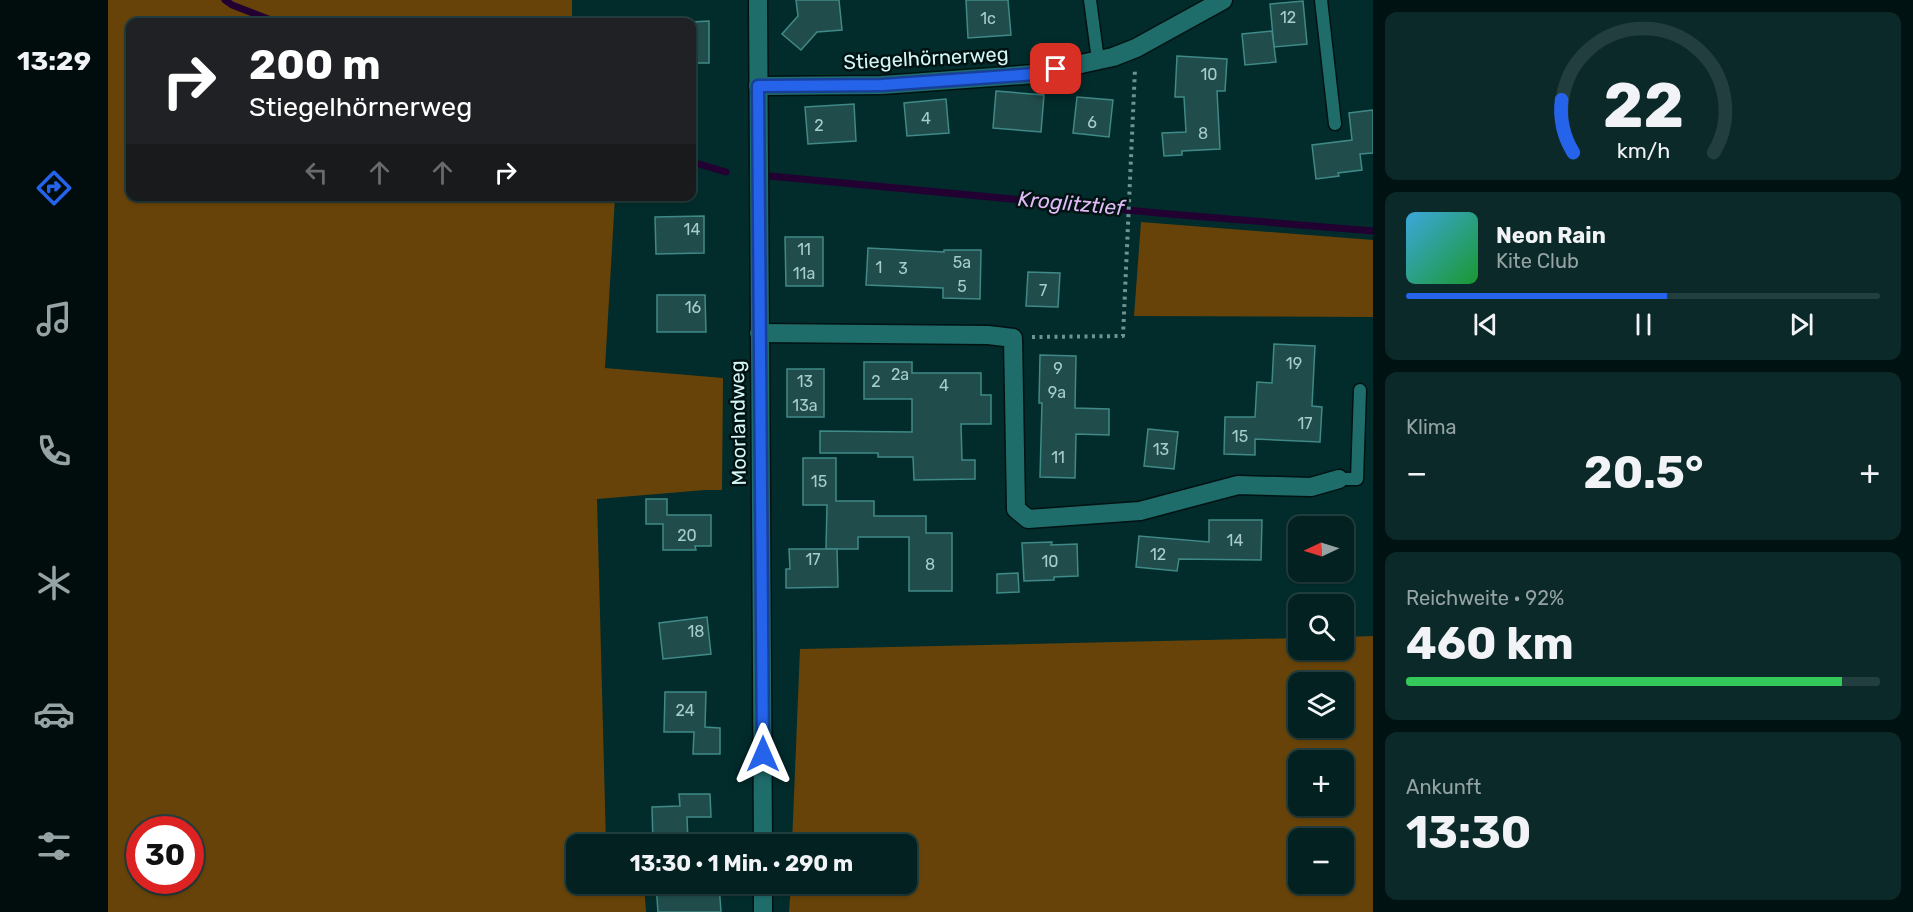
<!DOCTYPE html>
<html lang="de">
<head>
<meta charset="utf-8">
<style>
	body { margin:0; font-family:Rubik,sans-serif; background:#0c2929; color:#f1f3f6; height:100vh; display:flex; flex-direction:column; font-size:22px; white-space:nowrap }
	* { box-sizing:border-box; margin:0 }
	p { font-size:20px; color:#96a3a5 }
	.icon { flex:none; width:33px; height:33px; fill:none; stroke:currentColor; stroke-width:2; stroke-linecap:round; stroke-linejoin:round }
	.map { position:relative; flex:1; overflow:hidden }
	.drawer { display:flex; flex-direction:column; gap:12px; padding:12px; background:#011212; width:540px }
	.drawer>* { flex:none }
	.guide { position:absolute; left:18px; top:18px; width:570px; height:183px; border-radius:12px; box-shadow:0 2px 4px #0004,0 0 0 2px #233e3e; background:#202124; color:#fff; overflow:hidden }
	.needle { width:39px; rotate:266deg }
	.controls { position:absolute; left:1180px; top:516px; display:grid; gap:12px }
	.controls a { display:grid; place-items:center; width:66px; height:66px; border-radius:12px; background:#022120; box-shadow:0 2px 4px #0004,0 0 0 2px #233e3e; font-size:30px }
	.speed { position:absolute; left:18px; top:816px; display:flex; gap:12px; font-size:30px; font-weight:700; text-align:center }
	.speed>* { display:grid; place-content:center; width:78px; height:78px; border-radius:50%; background:#022120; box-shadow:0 2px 4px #0004,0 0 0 2px #233e3e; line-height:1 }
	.speed .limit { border:9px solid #d22; background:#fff; color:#111 }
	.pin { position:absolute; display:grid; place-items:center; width:51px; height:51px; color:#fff; margin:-26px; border-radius:12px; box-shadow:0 3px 9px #0006 }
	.me { position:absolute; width:66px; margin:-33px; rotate:0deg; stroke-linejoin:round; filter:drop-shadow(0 0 4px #0008) }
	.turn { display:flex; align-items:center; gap:21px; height:126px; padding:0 24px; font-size:27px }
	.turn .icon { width:78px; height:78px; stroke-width:2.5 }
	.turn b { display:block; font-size:42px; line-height:51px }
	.lanes { display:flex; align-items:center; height:57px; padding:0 24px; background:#0003; justify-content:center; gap:30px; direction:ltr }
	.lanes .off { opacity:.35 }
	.big { font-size:45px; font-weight:700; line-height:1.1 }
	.drawer .card { flex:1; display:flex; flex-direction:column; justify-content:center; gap:9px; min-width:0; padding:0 21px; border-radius:12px; background:#0c2929 }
	.drawer .dial { align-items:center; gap:0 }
	.dial svg { height:156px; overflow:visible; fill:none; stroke:#233e3e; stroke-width:7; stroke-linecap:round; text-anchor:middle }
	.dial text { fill:#f1f3f6; stroke:none }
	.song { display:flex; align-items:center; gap:18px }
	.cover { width:72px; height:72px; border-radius:9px; background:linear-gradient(135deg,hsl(200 70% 55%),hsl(130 70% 35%)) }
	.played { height:6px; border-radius:3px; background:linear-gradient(90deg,#2563eb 55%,#233e3e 55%) }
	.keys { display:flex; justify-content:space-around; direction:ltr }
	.heat { display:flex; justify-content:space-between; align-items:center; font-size:33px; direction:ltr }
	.charge { height:9px; border-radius:4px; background:linear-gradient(90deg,#34c759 92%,#233e3e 0) }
	.trip { position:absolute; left:458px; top:834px; width:351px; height:60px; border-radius:12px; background:#022120; box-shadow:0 2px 4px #0004,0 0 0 2px #233e3e; font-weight:700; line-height:60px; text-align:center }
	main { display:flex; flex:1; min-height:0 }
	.tab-bar { display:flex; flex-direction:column; width:108px; justify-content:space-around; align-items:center; background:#010d0d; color:#96a3a5 }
	.tab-bar .icon { width:42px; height:42px }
	.tab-bar .active { color:#2563eb }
	.tab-bar b { font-size:27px; color:#f1f3f6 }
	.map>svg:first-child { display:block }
	.green { fill:#674309; fill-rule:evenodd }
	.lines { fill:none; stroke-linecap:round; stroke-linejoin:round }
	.stream { stroke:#230032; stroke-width:7 }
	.building { fill:#204d4c; stroke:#3f8987; stroke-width:1.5 }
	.lane-casing { stroke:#001212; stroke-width:15 }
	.street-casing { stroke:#001212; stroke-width:21 }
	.path { stroke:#6d9392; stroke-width:4; stroke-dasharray:3 4.5; stroke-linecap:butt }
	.lane { stroke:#1e6d6b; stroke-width:12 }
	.street { stroke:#1e6d6b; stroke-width:18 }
	.route-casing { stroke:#184099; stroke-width:15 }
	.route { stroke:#2563eb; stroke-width:10 }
	.labels { text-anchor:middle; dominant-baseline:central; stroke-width:5; stroke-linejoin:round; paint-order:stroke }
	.number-label { font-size:16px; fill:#a7cccc }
	.street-label { font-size:20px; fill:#d4f7f6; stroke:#001212 }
	.water-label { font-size:21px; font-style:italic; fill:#e0baf6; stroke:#001212 }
</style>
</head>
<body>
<main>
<nav class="tab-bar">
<b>13:29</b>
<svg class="icon active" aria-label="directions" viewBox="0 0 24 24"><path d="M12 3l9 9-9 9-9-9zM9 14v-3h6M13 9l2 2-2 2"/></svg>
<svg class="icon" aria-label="music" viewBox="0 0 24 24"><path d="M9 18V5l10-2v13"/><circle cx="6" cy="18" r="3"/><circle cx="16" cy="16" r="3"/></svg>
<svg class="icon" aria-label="phone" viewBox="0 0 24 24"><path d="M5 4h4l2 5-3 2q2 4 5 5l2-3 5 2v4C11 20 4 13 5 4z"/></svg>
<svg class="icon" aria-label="climate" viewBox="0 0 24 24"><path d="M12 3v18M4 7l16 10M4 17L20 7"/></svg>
<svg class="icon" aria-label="car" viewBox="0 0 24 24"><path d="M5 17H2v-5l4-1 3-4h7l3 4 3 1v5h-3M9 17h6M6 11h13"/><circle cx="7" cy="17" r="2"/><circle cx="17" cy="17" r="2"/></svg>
<svg class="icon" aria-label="filters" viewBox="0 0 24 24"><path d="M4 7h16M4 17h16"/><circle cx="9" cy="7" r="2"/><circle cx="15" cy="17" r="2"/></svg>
</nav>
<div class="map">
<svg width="1265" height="912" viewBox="0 0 1265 912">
	<rect width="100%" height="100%" fill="#022c2b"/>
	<g class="green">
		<path d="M0,0H464V22H22V196L507,197L497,368L615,378L614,490H597L489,499L498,844H468V884H499V888L536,884L538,912H0ZM32,830H82V880H32Z"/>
		<polygon points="1033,222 1265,240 1265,317 1026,316"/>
		<path d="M1265,636V912H681L683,884H798V844H684L692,649L1191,638V650H1236V637ZM1191,682H1236V728H1191ZM1191,760H1236V806H1191ZM1191,838H1236V884H1191Z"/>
	</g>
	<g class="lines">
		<g class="stream">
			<polyline points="117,0 124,5 168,22"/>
			<polyline points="584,162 618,172"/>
			<polyline points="662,176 1061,214 1265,231"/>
		</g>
	</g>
	<g class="building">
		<polygon points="688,0 731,0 734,30 709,32 693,50 674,34 690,16"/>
		<polygon points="858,0 900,0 903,35 860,38"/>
		<polygon points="1195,1 1199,44 1166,47 1162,4"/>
		<polygon points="601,21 601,63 584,63 584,22"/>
		<polygon points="1164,31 1168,62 1137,65 1134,34"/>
		<polygon points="1069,56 1119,59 1117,91 1109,91 1112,149 1074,151 1074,155 1056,156 1054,133 1078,132 1076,97 1067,97"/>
		<polygon points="888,91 936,95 933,132 885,128"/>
		<polygon points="969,97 1005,100 1001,137 965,133"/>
		<polygon points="838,99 841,133 799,136 796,103"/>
		<polygon points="746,104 748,141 700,144 697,107"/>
		<polygon points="1265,110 1265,153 1252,154 1254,170 1230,173 1231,176 1208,179 1204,145 1244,140 1241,113"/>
		<polygon points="596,216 596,253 548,254 547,217"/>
		<polygon points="677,237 715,237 715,286 678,286"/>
		<polygon points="760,248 836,252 836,250 873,250 872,299 835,298 835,288 758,285"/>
		<polygon points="920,272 952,273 950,307 918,306"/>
		<polygon points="549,295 597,295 598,332 549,332"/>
		<polygon points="1166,344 1207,346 1204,406 1214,407 1212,442 1147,439 1147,455 1116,454 1117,417 1147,417 1149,382 1164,383"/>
		<polygon points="932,355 968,356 967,408 1001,409 1001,435 968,434 967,478 932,477 934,403 931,403"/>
		<polygon points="756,362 804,362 804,373 873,373 873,395 883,395 883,424 853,424 854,460 867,460 867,479 806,480 805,457 770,457 770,453 712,453 712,431 804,432 804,399 756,399"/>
		<rect x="679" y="369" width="37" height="48"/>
		<polygon points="1040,429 1070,432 1066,469 1036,466"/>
		<polygon points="695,458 728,458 728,501 766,501 766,516 818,516 818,533 844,533 844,591 801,591 801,537 750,537 750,549 718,549 719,505 695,505"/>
		<polygon points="538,499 559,499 559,515 603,515 603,546 587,546 588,550 555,550 555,524 538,524"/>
		<polygon points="1101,520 1154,520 1153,560 1071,559 1069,571 1028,567 1031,536 1101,542"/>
		<polygon points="944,542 943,545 969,544 970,576 946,577 946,580 916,581 914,543"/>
		<polygon points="681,549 729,549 730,587 678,588 678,569 682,569"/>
		<polygon points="910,573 911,592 889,593 889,574"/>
		<polygon points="599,617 603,654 555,659 551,623"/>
		<polygon points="557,692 598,692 597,727 612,728 612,754 585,754 586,732 556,732"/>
		<polygon points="571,794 602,794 603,817 579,817 580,842 545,844 544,807 572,806"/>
		<polygon points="548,884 611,884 613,912 550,912"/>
	</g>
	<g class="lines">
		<defs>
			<g id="lane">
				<polyline points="982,0 990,60"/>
				<polyline points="1213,0 1227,124"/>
				<polyline points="1231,479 1249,479 1252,390"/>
			</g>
			<g id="street">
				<path d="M650,0C651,282 654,563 655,844"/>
				<polyline points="650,86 774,85 927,74 1005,57 1028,48 1115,0"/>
				<polyline points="651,333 880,335 905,338 908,509 920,519 1032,511 1130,485 1203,487 1231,479"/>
				<polyline points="655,884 655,912"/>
			</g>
		</defs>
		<use href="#lane" class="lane-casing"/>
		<use href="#street" class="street-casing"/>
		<polyline class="path" points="924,337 1015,336 1027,69"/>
		<use href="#lane" class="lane"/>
		<use href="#street" class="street"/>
	</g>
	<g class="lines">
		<defs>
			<polyline id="route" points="655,754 650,86 774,85 927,74 948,69"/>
		</defs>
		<use href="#route" class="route-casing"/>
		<use href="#route" class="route"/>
	</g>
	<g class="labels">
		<g class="number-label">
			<text x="1180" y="17">12</text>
			<text x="880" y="18">1c</text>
			<text x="1101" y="74">10</text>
			<text x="818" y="118">4</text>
			<text x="984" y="122">6</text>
			<text x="711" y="125">2</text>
			<text x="1095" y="133">8</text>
			<text x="584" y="229">14</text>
			<text x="696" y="249">11</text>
			<text x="854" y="262">5a</text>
			<text x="771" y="267">1</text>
			<text x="795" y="268">3</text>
			<text x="696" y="273">11a</text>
			<text x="854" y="286">5</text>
			<text x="935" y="290">7</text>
			<text x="585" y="307">16</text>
			<text x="1186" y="363">19</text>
			<text x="950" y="368">9</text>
			<text x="792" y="374">2a</text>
			<text x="697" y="381">13</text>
			<text x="768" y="381">2</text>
			<text x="836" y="385">4</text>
			<text x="949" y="392">9a</text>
			<text x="697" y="405">13a</text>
			<text x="1197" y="423">17</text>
			<text x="1132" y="436">15</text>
			<text x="1053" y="449">13</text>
			<text x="950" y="457">11</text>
			<text x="711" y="481">15</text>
			<text x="579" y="535">20</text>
			<text x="1127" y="540">14</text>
			<text x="1050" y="554">12</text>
			<text x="705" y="559">17</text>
			<text x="942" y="561">10</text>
			<text x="822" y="564">8</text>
			<text x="588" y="631">18</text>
			<text x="577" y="710">24</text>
		</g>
		<g class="street-label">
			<text transform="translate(818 58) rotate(-3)">Stiegelhörnerweg</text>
			<text transform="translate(630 423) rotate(-91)">Moorlandweg</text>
		</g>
		<g class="water-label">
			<text transform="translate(963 203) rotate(5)">Kroglitztief</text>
		</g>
	</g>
</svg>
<div class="controls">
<a><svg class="needle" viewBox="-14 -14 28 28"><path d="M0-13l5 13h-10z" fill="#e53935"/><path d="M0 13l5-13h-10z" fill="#96a3a5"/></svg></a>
<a><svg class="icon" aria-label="search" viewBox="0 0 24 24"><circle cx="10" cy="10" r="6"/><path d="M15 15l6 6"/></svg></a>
<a><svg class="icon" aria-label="layers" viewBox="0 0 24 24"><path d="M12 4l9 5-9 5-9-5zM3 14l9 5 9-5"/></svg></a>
<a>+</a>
<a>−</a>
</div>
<div class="speed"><div class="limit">30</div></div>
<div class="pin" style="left:948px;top:69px;background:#d93025"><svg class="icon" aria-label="arrive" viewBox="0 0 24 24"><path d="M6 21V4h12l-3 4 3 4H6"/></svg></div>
<svg class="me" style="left:655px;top:754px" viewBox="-20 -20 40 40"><path d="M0-17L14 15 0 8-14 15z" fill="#2563eb" stroke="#fff" stroke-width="4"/></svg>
<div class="trip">13:30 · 1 Min. · 290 m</div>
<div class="guide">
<div class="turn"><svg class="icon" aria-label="right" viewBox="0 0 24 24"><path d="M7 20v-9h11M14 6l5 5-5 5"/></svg><div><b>200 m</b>Stiegelhörnerweg</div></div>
<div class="lanes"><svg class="icon off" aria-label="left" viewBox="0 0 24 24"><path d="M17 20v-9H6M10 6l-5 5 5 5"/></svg><svg class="icon off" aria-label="ahead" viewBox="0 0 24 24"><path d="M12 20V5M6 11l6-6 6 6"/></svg><svg class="icon off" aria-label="ahead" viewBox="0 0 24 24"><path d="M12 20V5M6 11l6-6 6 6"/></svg><svg class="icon" aria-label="right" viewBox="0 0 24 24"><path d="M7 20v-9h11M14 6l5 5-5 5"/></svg></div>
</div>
</div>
<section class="drawer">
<div class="card dial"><svg viewBox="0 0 100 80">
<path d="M14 69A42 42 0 1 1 86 69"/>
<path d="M14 69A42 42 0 0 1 8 42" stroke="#2563eb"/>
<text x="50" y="56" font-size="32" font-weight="700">22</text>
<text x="50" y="72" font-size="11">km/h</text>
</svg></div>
<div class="card">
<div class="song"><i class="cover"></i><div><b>Neon Rain</b><p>Kite Club</p></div></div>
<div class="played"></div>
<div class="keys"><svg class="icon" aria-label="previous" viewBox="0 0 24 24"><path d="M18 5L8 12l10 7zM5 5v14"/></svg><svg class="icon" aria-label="pause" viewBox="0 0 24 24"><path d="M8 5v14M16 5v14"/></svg><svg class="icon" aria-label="next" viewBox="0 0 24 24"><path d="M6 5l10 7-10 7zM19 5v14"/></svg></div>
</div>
<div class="card"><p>Klima</p>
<div class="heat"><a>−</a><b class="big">20.5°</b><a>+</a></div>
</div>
<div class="card"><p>Reichweite · 92%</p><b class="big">460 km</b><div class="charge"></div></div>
<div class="card"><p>Ankunft</p><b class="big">13:30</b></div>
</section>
</main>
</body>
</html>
